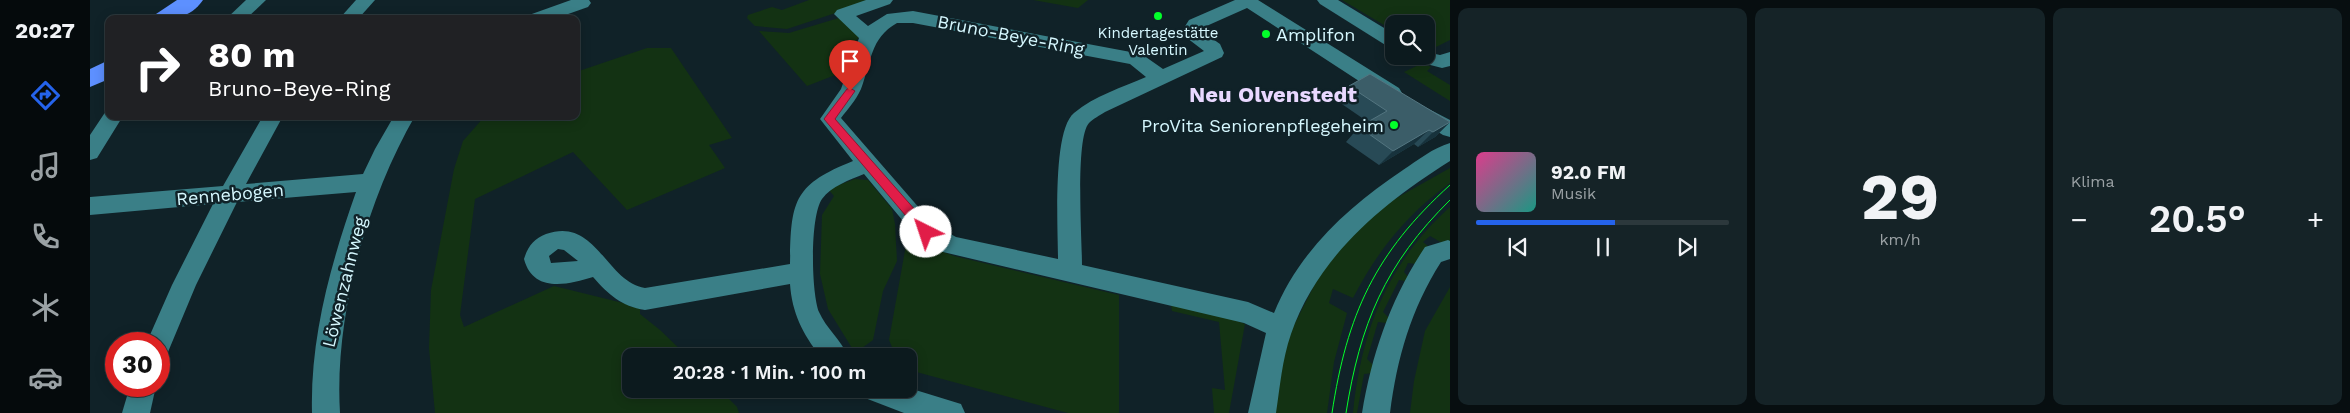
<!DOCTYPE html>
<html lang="de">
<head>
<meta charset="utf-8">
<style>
	body { margin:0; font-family:"Work Sans",sans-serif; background:#152327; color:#f1f3f6; height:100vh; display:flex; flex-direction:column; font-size:19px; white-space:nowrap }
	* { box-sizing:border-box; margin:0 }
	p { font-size:16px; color:#9aa1a4 }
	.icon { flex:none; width:28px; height:28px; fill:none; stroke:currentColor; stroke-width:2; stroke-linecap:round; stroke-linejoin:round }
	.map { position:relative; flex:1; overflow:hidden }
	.side { display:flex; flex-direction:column; gap:8px; padding:8px; background:#070e10; width:900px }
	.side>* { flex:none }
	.hud { position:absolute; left:15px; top:15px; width:475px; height:105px; border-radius:10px; box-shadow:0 2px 12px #0003,0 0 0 1px #2c383c; background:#202124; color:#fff; overflow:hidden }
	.controls { position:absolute; left:1295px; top:15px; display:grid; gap:10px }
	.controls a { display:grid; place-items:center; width:50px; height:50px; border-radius:10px; background:#0c1a1e; box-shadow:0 2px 12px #0003,0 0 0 1px #2c383c; font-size:25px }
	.speed { position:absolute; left:15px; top:332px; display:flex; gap:10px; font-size:25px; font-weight:700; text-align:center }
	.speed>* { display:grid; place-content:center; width:65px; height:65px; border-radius:50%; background:#0c1a1e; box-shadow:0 2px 12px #0003,0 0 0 1px #2c383c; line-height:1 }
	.speed .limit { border:8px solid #d22; background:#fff; color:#111 }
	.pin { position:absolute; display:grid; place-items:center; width:42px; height:42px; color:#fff; margin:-51px -21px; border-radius:50% 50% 50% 0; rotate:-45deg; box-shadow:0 0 5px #0007 }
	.pin .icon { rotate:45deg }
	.me { position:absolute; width:55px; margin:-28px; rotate:319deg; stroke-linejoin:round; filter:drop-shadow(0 0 4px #0008) }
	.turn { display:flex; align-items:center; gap:18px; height:105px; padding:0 20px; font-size:22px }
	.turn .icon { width:65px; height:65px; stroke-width:2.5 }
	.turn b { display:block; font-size:35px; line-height:42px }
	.big { font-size:38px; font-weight:600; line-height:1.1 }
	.side .card { flex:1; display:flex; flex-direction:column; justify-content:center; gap:8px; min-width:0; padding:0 18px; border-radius:10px; background:#152327 }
	.side .dial { align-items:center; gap:0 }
	.dial b { font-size:65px; line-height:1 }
	.song { display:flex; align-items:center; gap:15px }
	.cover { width:60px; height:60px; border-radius:8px; background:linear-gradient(135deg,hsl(330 70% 55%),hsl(170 70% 35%)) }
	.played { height:5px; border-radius:2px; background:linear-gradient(90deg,#2563eb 55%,#2c383c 55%) }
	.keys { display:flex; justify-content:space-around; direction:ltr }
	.heat { display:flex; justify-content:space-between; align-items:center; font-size:28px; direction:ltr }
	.side .tiles { flex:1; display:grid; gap:8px; grid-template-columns:repeat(3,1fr) }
	.trip { position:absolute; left:532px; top:348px; width:295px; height:50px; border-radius:10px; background:#0c1a1e; box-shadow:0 2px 12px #0003,0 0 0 1px #2c383c; font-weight:600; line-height:50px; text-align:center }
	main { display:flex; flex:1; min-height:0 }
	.tabs { display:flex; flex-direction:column; width:90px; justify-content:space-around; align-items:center; background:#050a0c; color:#9aa1a4 }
	.tabs .icon { width:35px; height:35px }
	.tabs .active { color:#2563eb }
	.tabs b { font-size:22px; color:#f1f3f6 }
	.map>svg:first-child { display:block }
	.green { fill:#133213 }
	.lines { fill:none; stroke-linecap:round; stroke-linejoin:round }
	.minor { fill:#3a7f87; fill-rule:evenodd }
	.major { fill:#5d90ff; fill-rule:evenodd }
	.tram { stroke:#02ff2a; stroke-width:1 }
	.wall { fill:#284a56 }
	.shaded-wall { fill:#17323c }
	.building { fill:#3b5d68; stroke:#537580 }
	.route { fill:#e11d48; stroke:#92132f }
	.poi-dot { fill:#02ff2a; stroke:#102228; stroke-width:2 }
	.labels { text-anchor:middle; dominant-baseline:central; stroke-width:5; stroke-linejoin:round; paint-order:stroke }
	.far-poi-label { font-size:15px; fill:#d6f8ff; stroke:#102228 }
	.poi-label { font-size:18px; fill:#d6f8ff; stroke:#102228; text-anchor:start }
	.street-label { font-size:18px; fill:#d6f8ff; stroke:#102228 }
	.district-label { font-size:22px; font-weight:bold; fill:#e9d8ff; stroke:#102228 }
</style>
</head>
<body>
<main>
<nav class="tabs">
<b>20:27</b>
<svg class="icon active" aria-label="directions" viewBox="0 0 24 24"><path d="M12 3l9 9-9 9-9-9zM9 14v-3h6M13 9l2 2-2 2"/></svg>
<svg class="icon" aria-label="music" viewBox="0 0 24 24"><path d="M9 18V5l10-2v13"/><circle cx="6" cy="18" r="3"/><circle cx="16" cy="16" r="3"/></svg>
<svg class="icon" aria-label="phone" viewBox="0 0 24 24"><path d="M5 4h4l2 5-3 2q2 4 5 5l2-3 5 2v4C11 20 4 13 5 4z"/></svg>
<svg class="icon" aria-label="climate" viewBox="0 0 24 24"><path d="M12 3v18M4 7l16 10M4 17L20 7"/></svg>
<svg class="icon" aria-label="car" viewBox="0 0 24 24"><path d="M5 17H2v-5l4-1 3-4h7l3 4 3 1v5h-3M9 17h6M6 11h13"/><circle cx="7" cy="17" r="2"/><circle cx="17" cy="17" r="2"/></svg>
</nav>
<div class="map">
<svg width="1360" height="413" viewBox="0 0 1360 413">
	<rect width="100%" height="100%" fill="#102228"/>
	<g class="green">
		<polygon points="719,0 785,0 697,29 665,26 657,18 658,15 682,7 692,10"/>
		<polygon points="943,0 998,0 988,8"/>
		<polygon points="1252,0 1360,0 1360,40 1338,51 1336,24 1304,24 1304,31"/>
		<polygon points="752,17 771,35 762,45 753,72 717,86 669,31 699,33"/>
		<polygon points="557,48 581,48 642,138 619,145 635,168 537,210 483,152 385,199 370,315 374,327 464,286 537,304 541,307 550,305 550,314 570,330 597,356 541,356 541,389 629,389 647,407 649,413 345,413 339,348 341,290 364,169 373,141 395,116 486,116 486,72"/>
		<polygon points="1333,63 1341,67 1337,71 1360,85 1360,101 1314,72"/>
		<path d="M1360,168V183C1316,215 1288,250 1263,298L1243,289L1239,303L1257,313L1244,362L1237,413H1184L1189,376L1200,333L1234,266L1287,209Z"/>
		<polygon points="765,179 778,180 802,209 805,224 807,261 793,291 783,340 765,353 738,309 730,274 732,215 744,196 738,189"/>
		<path d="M1360,207V242L1356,245L1340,236L1333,242L1339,247L1326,264L1318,263L1314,272L1318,277L1316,281L1309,280L1293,312L1299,318L1297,323L1288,322L1277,359L1285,367L1283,373L1274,374L1267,413H1263C1271,331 1298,262 1360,207Z"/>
		<polygon points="819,228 843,248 864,256 1029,295 1029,413 978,413 819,370 819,356 806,356 799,340"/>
		<polygon points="1360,287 1360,413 1320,413 1324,381 1335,331"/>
		<polygon points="1081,305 1143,319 1155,324 1139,413 1124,413 1122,388 1135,390 1129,322 1082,311"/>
	</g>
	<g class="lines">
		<g class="minor">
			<polygon points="156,0 176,0 156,19 136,19"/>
			<polygon points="266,0 285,0 268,19 249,19"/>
			<polygon points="481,0 499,0 501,3 498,7 464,19 436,19 439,15"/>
			<path d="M776,0H803L800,4L766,16L778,26L797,14L823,11L1046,53L1053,55L1073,69L1114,51L1097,38L1092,31L1099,20L1145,0H1168L1309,88L1312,93L1309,98L1302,100L1295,98L1157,8L1112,28L1110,30L1130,44L1134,53L1132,57L1015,112C1010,115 1003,119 999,123C985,138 992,240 992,265L1158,302L1184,313C1209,251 1259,206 1313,170C1328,160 1343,148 1360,143V161C1292,204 1228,256 1201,334C1192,360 1190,387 1186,413H1158L1176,333L1154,323L853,252L828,239L774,174C760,180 741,186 732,199C720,216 721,292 729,312C736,328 751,340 758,356H730C713,334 702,313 700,284L555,310C531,306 519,295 503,277C477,285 443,293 434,259C438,246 444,239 456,234C506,216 516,282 555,288L700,264C701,201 703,185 763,161L730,119L751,89L769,38L744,14L747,10ZM807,23H823L1040,64L1056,77C1033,87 1004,96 984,113C962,131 968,230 968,259L866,237L844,225L751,118C758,109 766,100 771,89C781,63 780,38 807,23ZM468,249L474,250L488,261L461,263L459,256Z"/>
			<polygon points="1227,0 1248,0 1304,34 1304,48 1297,46 1230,4"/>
			<polygon points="1336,52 1350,55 1360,52 1360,66 1352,68 1321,60 1319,56 1336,56"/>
			<polygon points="1329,104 1360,120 1360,137 1353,135 1322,116 1319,111 1322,106"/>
			<polygon points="19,110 19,116 33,116 7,158 0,160 0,135 16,111"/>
			<path d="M173,116H193L156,184L273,174L285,149L304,116H325C277,199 244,316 250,413H222C220,337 241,263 266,192L147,202L106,285L78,352L69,356V344H56L82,285L123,204L0,215V197L133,186Z"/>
			<path d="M1358,240L1360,241V259L1351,262C1321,309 1307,358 1300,413H1272C1282,353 1301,298 1335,247Z"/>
			<polygon points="40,386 66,386 60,413 32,413"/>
			<polygon points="819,388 871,404 875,413 814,413 775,398 771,389"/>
		</g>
		<g class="major">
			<path d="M87,0H113C100,19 83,19 63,19L66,14Z"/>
			<polygon points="19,60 19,79 0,87 0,69"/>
		</g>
		<g class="tram">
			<path d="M1242,413C1257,314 1285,253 1360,185"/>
			<path d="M1256,413C1270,324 1295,264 1360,200"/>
		</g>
	</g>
	<polygon class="wall" points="1259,86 1360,122 1345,137 1328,147 1324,144 1289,165 1256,142 1269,127 1278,122 1246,100"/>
	<g class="shaded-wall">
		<polygon points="1360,122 1345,137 1328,147 1343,132"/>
		<polygon points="1339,130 1324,144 1289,165 1303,151"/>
	</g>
	<polygon class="building" points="1280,74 1360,122 1343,132 1339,130 1303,151 1269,127 1297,111 1259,86"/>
	<polygon class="route" points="760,88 765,91 745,119 841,228 842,232 841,235 832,235 734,119 757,89"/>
	<g class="poi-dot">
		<circle cx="1068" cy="16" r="5"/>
		<circle cx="1176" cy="34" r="5"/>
		<circle cx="1304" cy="125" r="5"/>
	</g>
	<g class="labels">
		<g class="far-poi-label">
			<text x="1068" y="33">Kindertagestätte<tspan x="1068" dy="17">Valentin</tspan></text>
		</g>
		<g class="poi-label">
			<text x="1186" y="34">Amplifon</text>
			<text x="1294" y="125" text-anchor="end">ProVita Seniorenpflegeheim</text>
		</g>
		<g class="street-label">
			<text transform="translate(921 35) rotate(11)">Bruno-Beye-Ring</text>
			<text transform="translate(140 194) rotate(-5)">Rennebogen</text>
			<text transform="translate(254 282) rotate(-76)">Löwenzahnweg</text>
		</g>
		<g class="district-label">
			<text x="1183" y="94">Neu Olvenstedt</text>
		</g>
	</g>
</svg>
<div class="controls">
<a><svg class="icon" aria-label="search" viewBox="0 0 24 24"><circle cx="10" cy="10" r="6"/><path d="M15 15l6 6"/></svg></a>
</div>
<div class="speed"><div class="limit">30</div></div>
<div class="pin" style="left:760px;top:91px;background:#d93025"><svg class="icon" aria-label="arrive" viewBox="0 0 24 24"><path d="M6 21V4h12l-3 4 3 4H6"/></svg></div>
<svg class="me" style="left:836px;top:232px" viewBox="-20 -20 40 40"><circle r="19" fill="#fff"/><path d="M0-13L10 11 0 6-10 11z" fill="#e11d48"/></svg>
<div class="trip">20:28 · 1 Min. · 100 m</div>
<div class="hud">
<div class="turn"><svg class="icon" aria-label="right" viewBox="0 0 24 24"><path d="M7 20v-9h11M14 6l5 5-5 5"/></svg><div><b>80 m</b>Bruno-Beye-Ring</div></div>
</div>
</div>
<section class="side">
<div class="tiles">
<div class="card">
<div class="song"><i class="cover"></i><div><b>92.0 FM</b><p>Musik</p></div></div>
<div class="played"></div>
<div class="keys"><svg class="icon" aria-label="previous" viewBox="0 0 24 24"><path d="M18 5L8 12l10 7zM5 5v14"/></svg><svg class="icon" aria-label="pause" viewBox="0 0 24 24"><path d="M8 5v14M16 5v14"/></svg><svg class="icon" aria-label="next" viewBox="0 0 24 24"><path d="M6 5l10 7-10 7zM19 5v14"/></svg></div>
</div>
<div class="card dial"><b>29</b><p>km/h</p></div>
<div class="card"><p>Klima</p>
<div class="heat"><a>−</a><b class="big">20.5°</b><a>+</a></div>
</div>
</div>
</section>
</main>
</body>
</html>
